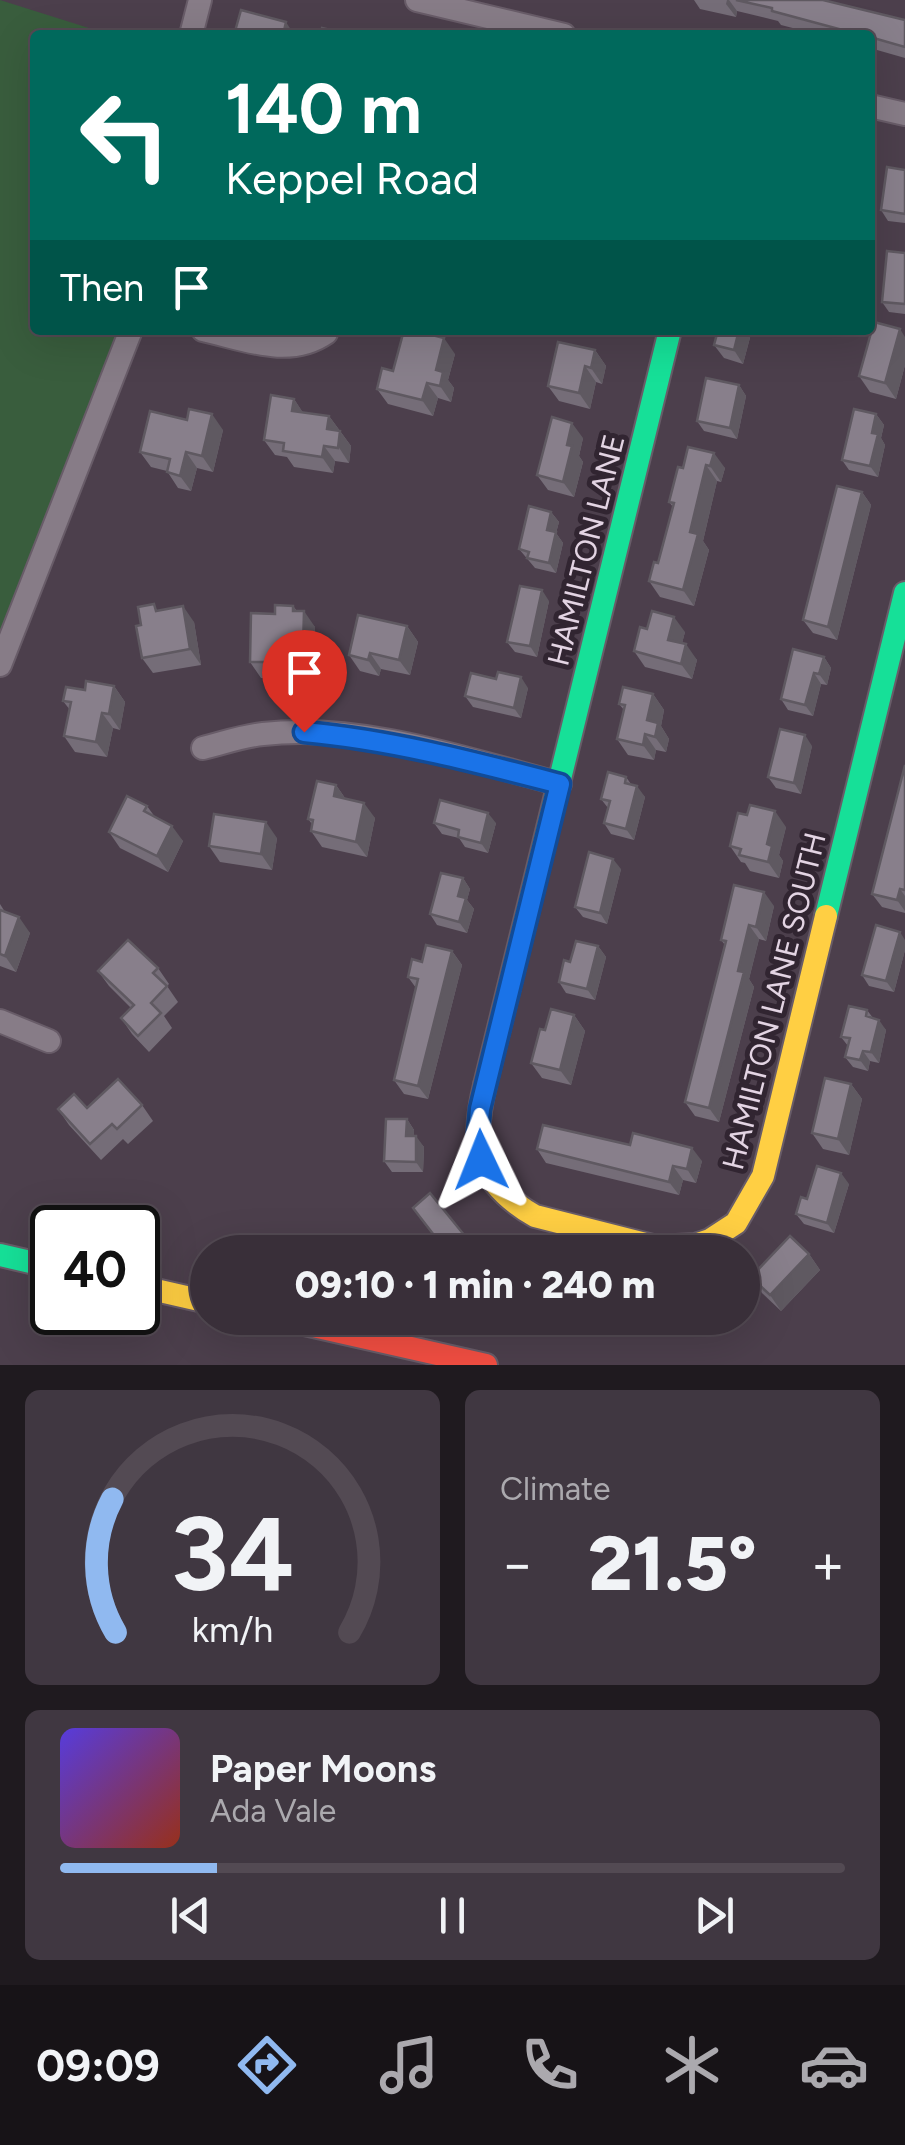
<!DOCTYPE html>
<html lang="en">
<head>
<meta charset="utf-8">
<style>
	body { margin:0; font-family:Figtree,sans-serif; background:#403741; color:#f1f3f6; height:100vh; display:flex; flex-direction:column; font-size:38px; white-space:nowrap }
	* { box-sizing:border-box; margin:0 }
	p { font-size:32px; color:#aba9ae }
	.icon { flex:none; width:55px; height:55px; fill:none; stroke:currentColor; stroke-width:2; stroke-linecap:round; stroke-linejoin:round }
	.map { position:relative; height:1365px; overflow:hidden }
	.drawer { display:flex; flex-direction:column; gap:25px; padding:25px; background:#1f1a1f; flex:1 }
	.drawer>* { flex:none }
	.top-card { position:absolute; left:30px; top:30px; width:845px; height:305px; border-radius:10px; box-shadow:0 10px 40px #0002,0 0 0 2px #534a53; background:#00695c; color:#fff; overflow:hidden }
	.speed { position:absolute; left:30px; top:1205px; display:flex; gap:20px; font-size:50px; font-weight:700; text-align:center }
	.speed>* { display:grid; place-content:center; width:130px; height:130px; border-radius:50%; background:#392f39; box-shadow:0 10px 40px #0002,0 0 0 2px #534a53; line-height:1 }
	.speed .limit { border:5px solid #111; border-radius:15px; background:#fff; color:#111 }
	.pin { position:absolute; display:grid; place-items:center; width:85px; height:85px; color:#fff; margin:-102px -42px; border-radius:50% 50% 50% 0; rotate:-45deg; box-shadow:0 0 10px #0007 }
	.pin .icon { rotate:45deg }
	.me { position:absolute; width:110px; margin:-55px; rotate:358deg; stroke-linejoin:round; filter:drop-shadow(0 0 8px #0008) }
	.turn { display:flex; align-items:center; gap:35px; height:210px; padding:0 30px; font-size:45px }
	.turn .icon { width:130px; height:130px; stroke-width:2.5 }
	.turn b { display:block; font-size:70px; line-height:85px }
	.then { display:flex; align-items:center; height:95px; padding:0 30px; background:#0003; gap:20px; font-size:38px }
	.big { font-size:75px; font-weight:800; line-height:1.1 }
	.drawer .widget { flex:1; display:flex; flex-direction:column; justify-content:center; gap:15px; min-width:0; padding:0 35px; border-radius:15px; background:#403741 }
	.drawer .dial { align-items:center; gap:0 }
	.dial svg { height:260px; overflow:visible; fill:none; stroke:#534a53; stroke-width:7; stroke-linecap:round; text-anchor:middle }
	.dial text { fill:#f1f3f6; stroke:none }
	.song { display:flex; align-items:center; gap:30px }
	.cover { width:120px; height:120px; border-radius:15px; background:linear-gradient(135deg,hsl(250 70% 55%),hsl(10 70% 35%)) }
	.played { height:10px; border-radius:5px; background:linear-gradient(90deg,#90b9f0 20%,#534a53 20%) }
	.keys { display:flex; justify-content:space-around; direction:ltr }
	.heat { display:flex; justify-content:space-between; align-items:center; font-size:55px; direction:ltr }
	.drawer .tiles { flex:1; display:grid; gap:25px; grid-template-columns:1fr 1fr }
	.widget:last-child { grid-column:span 2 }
	.trip { position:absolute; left:190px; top:1235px; width:570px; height:100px; border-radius:50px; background:#392f39; box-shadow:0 10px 40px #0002,0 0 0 2px #534a53; font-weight:800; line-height:100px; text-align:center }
	.tabs { display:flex; height:160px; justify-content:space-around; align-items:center; background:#171317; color:#aba9ae }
	.tabs .icon { width:70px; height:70px }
	.tabs .on { color:#90b9f0 }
	.tabs b { font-size:45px; color:#f1f3f6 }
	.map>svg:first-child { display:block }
	.green { fill:#395d3d }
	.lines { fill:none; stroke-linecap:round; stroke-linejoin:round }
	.street-casing { stroke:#685c68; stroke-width:26 }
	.fast-casing { stroke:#685c68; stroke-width:26 }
	.slow-casing { stroke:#685c68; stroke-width:26 }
	.jam-casing { stroke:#685c68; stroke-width:26 }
	.street { stroke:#877c87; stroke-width:22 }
	.fast { stroke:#16e098; stroke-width:22 }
	.slow { stroke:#ffcf43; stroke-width:22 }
	.jam { stroke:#f24e42; stroke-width:22 }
	.wall { fill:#756d78 }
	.shaded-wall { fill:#5f5961 }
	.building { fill:#887f8b; stroke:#5f5961; stroke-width:2.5 }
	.route-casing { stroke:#114b97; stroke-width:25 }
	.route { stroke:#1a73e8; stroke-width:18 }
	.labels { text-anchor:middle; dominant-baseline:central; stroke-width:10; stroke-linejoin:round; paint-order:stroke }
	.street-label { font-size:30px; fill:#e3d4e3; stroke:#312531 }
</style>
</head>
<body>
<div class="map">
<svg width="905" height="1365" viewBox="0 0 905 1365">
	<rect width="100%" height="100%" fill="#4c3f4c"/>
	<polygon class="green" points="0,0 111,35 35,35 35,330 129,330 0,665"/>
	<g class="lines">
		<defs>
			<g id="street">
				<polyline points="417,0 564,35"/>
				<polyline points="191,35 200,0"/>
				<polyline points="870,106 905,114"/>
				<path d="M203,330C244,339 289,359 326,333"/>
				<polyline points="0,665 131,330"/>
				<path d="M203,748C223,743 243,736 263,734C362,723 466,759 560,784"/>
				<polyline points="0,1021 49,1041"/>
			</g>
			<g id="fast">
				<polyline points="826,916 905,593"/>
				<polyline points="485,1085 670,330"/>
				<polyline points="0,1255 52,1267"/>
			</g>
			<g id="slow">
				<path d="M485,1085C470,1147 478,1183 535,1216L657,1247L695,1245L710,1240L736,1223L763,1176L826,916"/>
				<polyline points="138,1286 208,1302"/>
			</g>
			<polyline id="jam" points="278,1318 486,1365"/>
		</defs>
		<use href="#street" class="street-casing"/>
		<use href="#fast" class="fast-casing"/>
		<use href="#slow" class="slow-casing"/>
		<use href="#jam" class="jam-casing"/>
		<use href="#street" class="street"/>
		<use href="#fast" class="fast"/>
		<use href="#slow" class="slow"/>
		<use href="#jam" class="jam"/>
	</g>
	<g class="wall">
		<polygon points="694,0 823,0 905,20 905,58 870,48 870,35 820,35 781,25 778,21 737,11 736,17 700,9"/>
		<polygon points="905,170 905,223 888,221 881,210"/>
		<polygon points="905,253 905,314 889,312 882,302"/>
		<polygon points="592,330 615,330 614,335"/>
		<polygon points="752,330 743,364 724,358 714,345"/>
		<polygon points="905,337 905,365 896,399 870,392 859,376"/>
		<polygon points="595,350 606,366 602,384 596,382 590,409 559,401 548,386"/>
		<polygon points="455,354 448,380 454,388 451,402 438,398 433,416 388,404 377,389 393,371"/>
		<polygon points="739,385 746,396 737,439 704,431 697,421"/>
		<polygon points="294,399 303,413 329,416 351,446 349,463 335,461 333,473 294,467 287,457 275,455 264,440"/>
		<polygon points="876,414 884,425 881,438 885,445 878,477 849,470 842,460"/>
		<polygon points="187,420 223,430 213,472 197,468 191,491 178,488 167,471 151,467 140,452"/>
		<polygon points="583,438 579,456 583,462 574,497 548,490 537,475"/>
		<polygon points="688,447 725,468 721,482 717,481 703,541 709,550 694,606 660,597 649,581 658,563 673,507 669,502 683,468"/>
		<polygon points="862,492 871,505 837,640 813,633 803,620"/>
		<polygon points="551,512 559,522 556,533 563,543 556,573 535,568 519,549"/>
		<polygon points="549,601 537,657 515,652 507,642"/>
		<polygon points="293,606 297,611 315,627 314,664 284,663 284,678 261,678 250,662 275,614"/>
		<polygon points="159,610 194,622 201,665 153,673 142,658 141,625"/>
		<polygon points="407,626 418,642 410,675 381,669 379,676 360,671 349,655"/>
		<polygon points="647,629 685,632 682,643 697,660 692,679 645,667 634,651"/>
		<polygon points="824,657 831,668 827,685 821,684 813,716 788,710 781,699"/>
		<polygon points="114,686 125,702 120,730 113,728 107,757 75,752 64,736 70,710 63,701"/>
		<polygon points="528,688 521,718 473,707 465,696"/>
		<polygon points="653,694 664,710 661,726 669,739 666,752 656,750 654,760 628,755 617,739 624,710 619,704"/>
		<polygon points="812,746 801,794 776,788 768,777"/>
		<polygon points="905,765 905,913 882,907 872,894"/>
		<polygon points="626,777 631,784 645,797 634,840 611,834 604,823 608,808 601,799"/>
		<polygon points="336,785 345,798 375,818 367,857 322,847 311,831 312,824 308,819"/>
		<polygon points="147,806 155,817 183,841 168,872 120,848 109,832"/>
		<polygon points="434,823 496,823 488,853 465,847 459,838 442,834"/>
		<polygon points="786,827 779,855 783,861 779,878 750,871 745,863 741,862 730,846"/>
		<polygon points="277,838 272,870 220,862 209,846"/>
		<polygon points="621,869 607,924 583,917 575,907"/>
		<polygon points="463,878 470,889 467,900 474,909 467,933 437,925 430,914"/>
		<polygon points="0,904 5,912 30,933 16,972 0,966"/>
		<polygon points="774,906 766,941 759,939 749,979 754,987 719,1122 695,1116 685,1102 725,945 721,940"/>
		<polygon points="905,940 905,950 894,992 869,986 862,975"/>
		<polygon points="598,946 606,957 595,1000 566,993 559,982 570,962"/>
		<polygon points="452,951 462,965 428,1099 404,1094 394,1080 416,988 408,977 422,962"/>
		<polygon points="158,968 169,984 167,986 178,1002 164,1016 172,1028 149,1052 132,1034 121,1018 131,1008 109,986 98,971"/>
		<polygon points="867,1010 873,1018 886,1030 879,1063 870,1061 868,1071 853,1067 845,1057 848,1046 841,1037"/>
		<polygon points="574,1015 585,1031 571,1085 542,1078 531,1063 545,1030"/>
		<polygon points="851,1084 862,1099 849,1155 823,1149 812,1133"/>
		<polygon points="142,1105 153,1121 128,1144 123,1139 101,1160 69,1125 58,1109"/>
		<polygon points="407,1119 414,1130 414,1136 424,1147 423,1172 392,1172 384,1161"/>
		<polygon points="537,1149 702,1161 696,1183 683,1180 679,1195 546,1163"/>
		<polygon points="849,1184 834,1233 804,1224 796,1214 807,1199"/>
		<polygon points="420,1218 465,1236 473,1247 466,1252 447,1252"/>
		<polygon points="809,1254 820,1270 781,1311 762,1293 751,1277"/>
		<polygon points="614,1318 655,1318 653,1326"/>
		<polygon points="682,1318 733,1318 735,1327 690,1333 683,1323"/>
	</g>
	<g class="shaded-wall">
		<polygon points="727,0 729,0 737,11 736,17 726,4"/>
		<polygon points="286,22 293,33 293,35 283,35"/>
		<polygon points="900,329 905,337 905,365 896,399 885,383"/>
		<polygon points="739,330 752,330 743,364 734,350"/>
		<polygon points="444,338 455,354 448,380 454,388 451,402 440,386 436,370"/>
		<polygon points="595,350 606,366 602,384 591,368"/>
		<polygon points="585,366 596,382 590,409 579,393"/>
		<polygon points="427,383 438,398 433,416 422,400"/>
		<polygon points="739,385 746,396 737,439 730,428"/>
		<polygon points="294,399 304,414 292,411"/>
		<polygon points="212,414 223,430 213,472 202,456"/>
		<polygon points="876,414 884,425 881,438 885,445 878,477 870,466 872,433"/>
		<polygon points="329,416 351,446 349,463 327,429"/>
		<polygon points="572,423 583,438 579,456 583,462 574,497 563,482 567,445"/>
		<polygon points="324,446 335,461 333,473 322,457"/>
		<polygon points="186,452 197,468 191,491 180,476"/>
		<polygon points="714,453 725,468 721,482 710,466"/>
		<polygon points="706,465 717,481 703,541 709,550 694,606 683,590 690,532"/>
		<polygon points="862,492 871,505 837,640 828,627"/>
		<polygon points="551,512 559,522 556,533 563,543 556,573 549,563 547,530"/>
		<polygon points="542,590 549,601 537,657 530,646"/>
		<polygon points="183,606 194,622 201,665 190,649"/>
		<polygon points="293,606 304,621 304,611 315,627 314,664 303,648 293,611"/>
		<polygon points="674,617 685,632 679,655 668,640"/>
		<polygon points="407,626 418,642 410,675 399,660"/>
		<polygon points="686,644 697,660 692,679 681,664"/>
		<polygon points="273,648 284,663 284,678 273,662"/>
		<polygon points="370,653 381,669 379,676 368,660"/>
		<polygon points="824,657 831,668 827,685 819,674"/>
		<polygon points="814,673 821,684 813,716 805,705"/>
		<polygon points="521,677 528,688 521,718 514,708"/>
		<polygon points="114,686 125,702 120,730 109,714"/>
		<polygon points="653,694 664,710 661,726 669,739 666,752 655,737 647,720"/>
		<polygon points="102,713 113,728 107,757 96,742"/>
		<polygon points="645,734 656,750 654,760 643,745"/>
		<polygon points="805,735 812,746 801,794 794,783"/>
		<polygon points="336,785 347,801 334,796"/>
		<polygon points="637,786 645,797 634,840 626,829"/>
		<polygon points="364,803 375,818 367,857 356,842"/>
		<polygon points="775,811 786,827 779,855 783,861 779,878 768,862 767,844"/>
		<polygon points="488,813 496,823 488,853 481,843"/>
		<polygon points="266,822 277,838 272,870 261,854"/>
		<polygon points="172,826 183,841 168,872 157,856"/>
		<polygon points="613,859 621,869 607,924 600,913"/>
		<polygon points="463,878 470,889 467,900 474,909 467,933 459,922 458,896"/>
		<polygon points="900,889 905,896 905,911 897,900"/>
		<polygon points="764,892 774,906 766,941 756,927"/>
		<polygon points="19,917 30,933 16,972 5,956"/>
		<polygon points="749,925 759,939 749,979 754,987 719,1122 709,1108"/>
		<polygon points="900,932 905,940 905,950 894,992 886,981"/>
		<polygon points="598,946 606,957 595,1000 587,989"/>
		<polygon points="452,951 462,965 428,1099 418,1086"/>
		<polygon points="574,1015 585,1031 571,1085 560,1070"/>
		<polygon points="879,1020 886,1030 879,1063 871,1052"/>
		<polygon points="863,1051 870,1061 868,1071 860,1060"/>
		<polygon points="851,1084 862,1099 849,1155 838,1139"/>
		<polygon points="407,1119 414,1130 414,1147 406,1136"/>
		<polygon points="416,1136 424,1147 423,1172 416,1162"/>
		<polygon points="692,1148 702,1161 696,1183 687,1169"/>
		<polygon points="673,1166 683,1180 679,1195 669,1182"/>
		<polygon points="841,1173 849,1184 834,1233 827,1223"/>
		<polygon points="809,1254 820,1270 781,1311 770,1295"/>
		<polygon points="647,1318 655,1318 653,1326"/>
	</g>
	<g class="building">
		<polygon points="736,0 823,0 905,20 905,47 870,37 870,35 861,35 772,11 772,8"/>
		<polygon points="241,10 286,22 283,35 234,35"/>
		<polygon points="322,28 339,32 339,35 320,35"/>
		<polygon points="887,167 905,170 905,214 881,210"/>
		<polygon points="887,251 905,253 905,304 882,302"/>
		<polygon points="874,322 900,329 885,383 859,376"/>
		<polygon points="404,330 412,330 444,338 436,370 443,372 440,386 427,383 422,400 377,389 382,368 393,371"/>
		<polygon points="718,330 739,330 734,350 714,345"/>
		<polygon points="558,342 595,350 591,368 585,366 579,393 548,386"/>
		<polygon points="706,378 739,385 730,428 697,421"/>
		<polygon points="271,395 294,399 292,411 329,416 327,429 340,431 338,448 324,446 322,457 283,451 284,443 264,440"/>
		<polygon points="189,409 212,414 202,456 186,452 180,476 167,472 170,459 140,452 150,411 187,420"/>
		<polygon points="854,409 876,414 872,433 878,434 870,466 842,460"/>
		<polygon points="552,417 572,423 567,445 572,446 563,482 537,475"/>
		<polygon points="688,447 714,453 710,466 706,465 690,532 698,534 683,590 649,581 654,562 658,563 674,503 669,502 678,467 683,468"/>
		<polygon points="837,486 862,492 828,627 803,620"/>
		<polygon points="529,506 551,512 547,530 556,532 549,563 527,558 529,552 519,549"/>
		<polygon points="520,586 542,590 530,646 507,642"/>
		<polygon points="154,604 156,611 183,606 190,649 142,658 136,626 141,625 138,607"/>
		<polygon points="275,605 293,606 293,611 304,611 303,648 273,648 273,662 250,662 251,613 275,614"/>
		<polygon points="652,611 674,617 668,640 686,644 681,664 634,651 640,627 647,629"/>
		<polygon points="358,615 407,626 399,660 370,653 368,660 349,655"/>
		<polygon points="793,649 824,657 819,674 814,673 805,705 781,699"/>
		<polygon points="498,672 521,677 514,708 465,696 471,673 496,679"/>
		<polygon points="86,681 114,686 109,714 102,713 96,742 64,736 71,702 63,701 66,687 85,690"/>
		<polygon points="623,687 653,694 647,720 658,723 655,737 645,734 643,745 617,739 625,705 619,704"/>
		<polygon points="780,729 805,735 794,783 768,777"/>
		<polygon points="905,765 905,890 900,889 897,900 872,894"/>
		<polygon points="608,772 626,777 625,783 637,786 626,829 604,823 610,801 601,799"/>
		<polygon points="317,781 336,785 334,796 364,803 356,842 311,831 313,820 308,819"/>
		<polygon points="127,796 147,806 144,811 172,826 157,856 109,832"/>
		<polygon points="440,800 488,813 481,843 458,837 459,830 434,823"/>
		<polygon points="750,805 775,811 767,844 772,846 768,862 739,855 741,849 730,846 738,813 747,815"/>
		<polygon points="214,814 266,822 261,854 209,846"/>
		<polygon points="589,852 613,859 600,913 575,907"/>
		<polygon points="441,873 463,878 458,896 466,898 459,922 430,914"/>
		<polygon points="734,885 764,892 756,927 749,925 738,971 744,972 709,1108 685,1102 726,941 721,940"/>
		<polygon points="0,910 19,917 5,956 0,954"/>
		<polygon points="876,925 900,932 886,981 862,975"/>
		<polygon points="128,940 158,968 153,973 167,986 151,1003 161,1013 138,1036 121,1018 134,1005 98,971"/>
		<polygon points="576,941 598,946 587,989 559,982 564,960 570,962"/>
		<polygon points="426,945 452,951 418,1086 394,1080 418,979 408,977 412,959 422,962"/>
		<polygon points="849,1006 867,1010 866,1016 879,1020 871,1052 863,1051 860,1060 845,1057 850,1038 841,1037"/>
		<polygon points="551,1009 574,1015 560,1070 531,1063 540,1029 545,1030"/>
		<polygon points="825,1078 851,1084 838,1139 812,1133"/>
		<polygon points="118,1079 142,1105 117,1129 112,1124 90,1144 58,1109 74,1094 87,1108"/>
		<polygon points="386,1119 407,1119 406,1136 416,1136 416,1162 384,1161"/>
		<polygon points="543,1125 630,1145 633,1133 692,1148 687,1169 673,1166 669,1182 537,1149"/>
		<polygon points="817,1166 841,1173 827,1223 796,1214 801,1197 807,1199"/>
		<polygon points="430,1193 465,1236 447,1252 413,1208"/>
		<polygon points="790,1236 809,1254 770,1295 751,1277"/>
		<polygon points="682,1318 720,1318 683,1323"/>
	</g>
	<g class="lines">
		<defs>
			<path id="route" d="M304,732C392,740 475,762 560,784L480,1109L477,1144L481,1160"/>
		</defs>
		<use href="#route" class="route-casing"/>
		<use href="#route" class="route"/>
	</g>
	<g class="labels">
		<g class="street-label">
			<text transform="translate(586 550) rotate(-76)">HAMILTON LANE</text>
			<text transform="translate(774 1001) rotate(-76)">HAMILTON LANE SOUTH</text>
		</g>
	</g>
</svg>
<div class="speed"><div class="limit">40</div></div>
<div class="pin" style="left:304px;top:732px;background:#d93025"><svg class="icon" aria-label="arrive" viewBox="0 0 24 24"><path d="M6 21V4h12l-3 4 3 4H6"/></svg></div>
<svg class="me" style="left:481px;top:1160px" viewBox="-20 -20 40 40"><path d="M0-17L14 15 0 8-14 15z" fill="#1a73e8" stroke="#fff" stroke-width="4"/></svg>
<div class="trip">09:10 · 1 min · 240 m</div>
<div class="top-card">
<div class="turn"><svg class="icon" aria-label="left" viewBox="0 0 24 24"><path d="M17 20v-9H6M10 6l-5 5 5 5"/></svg><div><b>140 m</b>Keppel Road</div></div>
<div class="then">Then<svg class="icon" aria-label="arrive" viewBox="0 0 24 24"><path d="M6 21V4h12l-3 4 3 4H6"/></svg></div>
</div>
</div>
<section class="drawer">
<div class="tiles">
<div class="widget dial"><svg viewBox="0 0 100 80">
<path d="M14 69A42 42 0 1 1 86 69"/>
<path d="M14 69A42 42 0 0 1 13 28" stroke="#90b9f0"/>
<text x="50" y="56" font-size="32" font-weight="700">34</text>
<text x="50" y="72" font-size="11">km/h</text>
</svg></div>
<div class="widget"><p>Climate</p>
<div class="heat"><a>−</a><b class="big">21.5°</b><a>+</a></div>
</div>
<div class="widget">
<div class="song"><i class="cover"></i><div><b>Paper Moons</b><p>Ada Vale</p></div></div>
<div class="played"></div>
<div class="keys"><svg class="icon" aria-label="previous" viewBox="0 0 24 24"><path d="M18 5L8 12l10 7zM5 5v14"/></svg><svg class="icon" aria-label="pause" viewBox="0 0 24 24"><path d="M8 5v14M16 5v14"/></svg><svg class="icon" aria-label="next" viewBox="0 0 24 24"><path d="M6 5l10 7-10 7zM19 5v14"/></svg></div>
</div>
</div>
</section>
<nav class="tabs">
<b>09:09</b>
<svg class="icon on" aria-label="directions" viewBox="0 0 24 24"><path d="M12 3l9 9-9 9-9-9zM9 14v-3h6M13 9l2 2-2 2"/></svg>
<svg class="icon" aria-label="music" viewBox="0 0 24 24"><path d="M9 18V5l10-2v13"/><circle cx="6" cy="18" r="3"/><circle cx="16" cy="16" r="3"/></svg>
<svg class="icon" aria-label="phone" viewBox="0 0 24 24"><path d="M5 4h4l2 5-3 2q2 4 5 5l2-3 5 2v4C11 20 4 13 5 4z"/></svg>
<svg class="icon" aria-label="climate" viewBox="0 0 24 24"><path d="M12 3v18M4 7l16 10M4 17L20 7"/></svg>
<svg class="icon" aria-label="car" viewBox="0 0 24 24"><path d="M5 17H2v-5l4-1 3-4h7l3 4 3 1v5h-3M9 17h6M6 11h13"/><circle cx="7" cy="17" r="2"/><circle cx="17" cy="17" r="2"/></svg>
</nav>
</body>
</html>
